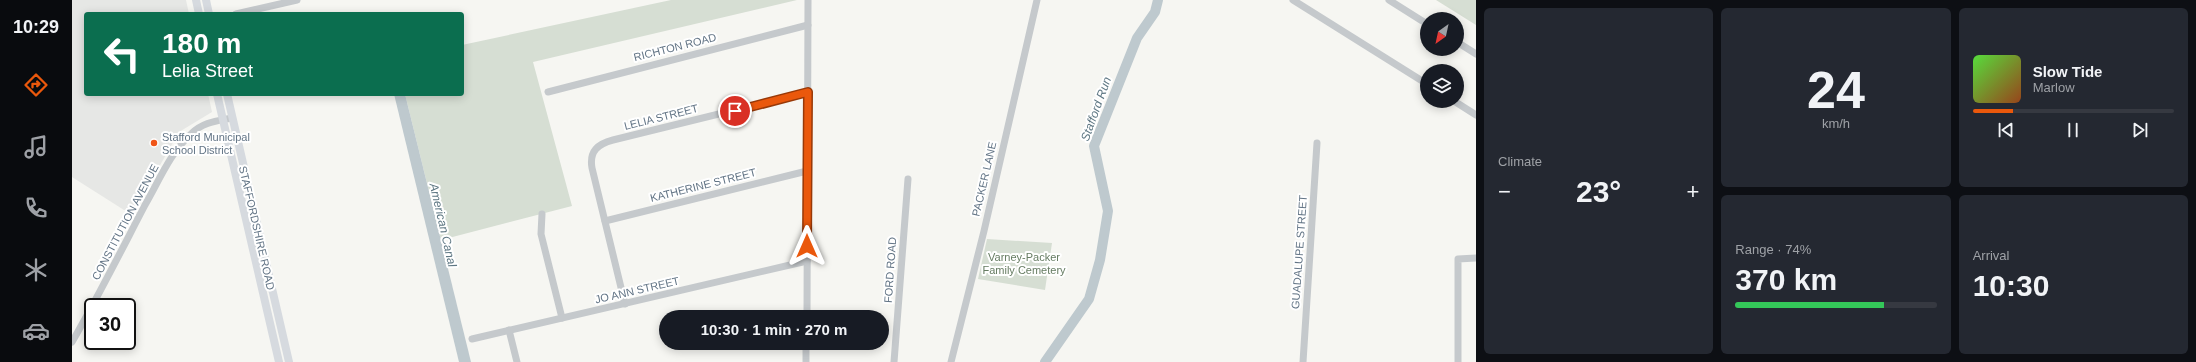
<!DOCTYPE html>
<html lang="en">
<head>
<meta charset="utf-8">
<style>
	body { margin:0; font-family:Arial,sans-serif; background:#242831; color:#f1f3f6; height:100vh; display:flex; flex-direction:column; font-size:15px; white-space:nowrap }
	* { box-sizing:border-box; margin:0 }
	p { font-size:13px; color:#9ea1a6 }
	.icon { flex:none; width:22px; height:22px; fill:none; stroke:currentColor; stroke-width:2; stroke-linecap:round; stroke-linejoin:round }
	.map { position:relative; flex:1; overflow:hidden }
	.side { display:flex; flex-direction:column; gap:8px; padding:8px; background:#0d0f14; width:720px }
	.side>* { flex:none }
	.hud { position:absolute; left:12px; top:12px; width:380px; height:84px; border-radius:4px; box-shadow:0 2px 10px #0003; background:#0b6e4f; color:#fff; overflow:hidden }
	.needle { width:26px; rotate:213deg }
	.fabs { position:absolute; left:1348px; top:12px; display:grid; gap:8px }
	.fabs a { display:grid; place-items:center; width:44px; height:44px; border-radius:50%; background:#171b24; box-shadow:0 2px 10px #0003; font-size:20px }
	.speed { position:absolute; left:12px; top:298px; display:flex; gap:8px; font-size:20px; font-weight:700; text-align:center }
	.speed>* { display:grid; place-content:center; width:52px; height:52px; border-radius:50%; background:#171b24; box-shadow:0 2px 10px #0003; line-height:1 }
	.speed .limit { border:2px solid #111; border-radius:6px; background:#fff; color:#111 }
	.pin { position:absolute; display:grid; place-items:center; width:34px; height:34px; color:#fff; margin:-17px; border:2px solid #fff; border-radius:50%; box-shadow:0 1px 4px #0007 }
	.me { position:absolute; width:44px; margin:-22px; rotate:0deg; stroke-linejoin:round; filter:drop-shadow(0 0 3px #0008) }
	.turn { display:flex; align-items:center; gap:14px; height:84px; padding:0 12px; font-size:18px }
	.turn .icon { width:52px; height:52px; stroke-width:2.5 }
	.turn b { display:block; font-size:28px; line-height:34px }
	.big { font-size:30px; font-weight:600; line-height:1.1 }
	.side .widget { flex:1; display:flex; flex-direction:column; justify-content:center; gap:6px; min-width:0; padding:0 14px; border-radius:6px; background:#242831 }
	.side .dial { align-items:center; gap:0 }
	.dial b { font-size:52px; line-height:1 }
	.song { display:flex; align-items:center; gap:12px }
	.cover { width:48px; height:48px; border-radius:6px; background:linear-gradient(135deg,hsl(110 70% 55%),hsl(20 70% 35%)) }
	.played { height:4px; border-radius:2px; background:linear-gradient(90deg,#ea580c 20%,#363941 20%) }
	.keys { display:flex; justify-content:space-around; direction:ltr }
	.heat { display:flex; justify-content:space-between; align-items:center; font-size:22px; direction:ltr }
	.charge { height:6px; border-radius:3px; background:linear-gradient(90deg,#34c759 74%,#363941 0) }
	.side .tiles { flex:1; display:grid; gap:8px; grid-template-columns:repeat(3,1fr) }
	.widget:first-child { grid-row:span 2 }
	.trip { position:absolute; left:587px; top:310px; width:230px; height:40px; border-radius:20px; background:#171b24; box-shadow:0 2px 10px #0003; font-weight:600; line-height:40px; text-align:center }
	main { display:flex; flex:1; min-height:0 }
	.tab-bar { display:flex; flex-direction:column; width:72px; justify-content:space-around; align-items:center; background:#090b0e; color:#9ea1a6 }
	.tab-bar .icon { width:28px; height:28px }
	.tab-bar .on { color:#ea580c }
	.tab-bar b { font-size:18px; color:#f1f3f6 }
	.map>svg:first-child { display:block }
	.built { fill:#e6e7e5 }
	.green { fill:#d6ded3 }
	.water { fill:#bec9ce }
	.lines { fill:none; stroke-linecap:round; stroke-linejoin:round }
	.river { stroke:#bec9ce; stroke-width:10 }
	.minor { stroke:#c5c9cc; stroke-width:7 }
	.major { stroke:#d6dadf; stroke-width:8 }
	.route-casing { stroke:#983908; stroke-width:10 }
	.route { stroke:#ea580c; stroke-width:7 }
	.poi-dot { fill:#f05517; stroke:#fff; stroke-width:1.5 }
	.labels { text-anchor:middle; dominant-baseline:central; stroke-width:4; stroke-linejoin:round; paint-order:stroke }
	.street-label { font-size:11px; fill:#627485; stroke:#fff }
	.poi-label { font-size:11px; fill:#627485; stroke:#fff; text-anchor:start }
	.park-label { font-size:11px; fill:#667c62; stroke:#fff }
	.water-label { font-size:12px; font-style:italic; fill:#5e7783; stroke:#fff }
</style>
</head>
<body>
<main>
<nav class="tab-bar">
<b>10:29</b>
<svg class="icon on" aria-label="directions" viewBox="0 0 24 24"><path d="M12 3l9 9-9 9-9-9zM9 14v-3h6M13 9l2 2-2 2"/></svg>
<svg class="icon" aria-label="music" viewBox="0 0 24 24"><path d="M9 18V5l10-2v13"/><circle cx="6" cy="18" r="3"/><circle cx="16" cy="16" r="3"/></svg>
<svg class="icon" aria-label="phone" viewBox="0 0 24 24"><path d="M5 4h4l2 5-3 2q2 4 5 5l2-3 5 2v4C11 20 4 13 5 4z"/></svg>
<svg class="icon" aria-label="climate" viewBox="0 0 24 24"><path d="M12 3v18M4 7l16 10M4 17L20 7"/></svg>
<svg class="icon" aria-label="car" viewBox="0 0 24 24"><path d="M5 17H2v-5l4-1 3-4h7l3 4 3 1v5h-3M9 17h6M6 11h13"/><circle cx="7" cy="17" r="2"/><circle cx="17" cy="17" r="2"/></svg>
</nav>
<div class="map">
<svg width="1404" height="362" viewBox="0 0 1404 362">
	<rect width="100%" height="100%" fill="#f6f6f2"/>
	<polygon class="built" points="0,0 114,0 117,14 14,14 14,94 136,94 140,112 107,132 63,209 52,210 0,177"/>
	<g class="green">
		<polygon points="599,0 725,0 461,62 500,206 369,240 333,94 390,94 390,45"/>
		<polygon points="1364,0 1404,0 1404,25"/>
		<polygon points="915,239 980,243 973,290 906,279"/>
	</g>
	<polygon class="water" points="322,94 333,94 399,362 387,362"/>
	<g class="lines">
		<polyline class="river" points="973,362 1017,299 1028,260 1036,211 1022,146 1065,38 1083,12 1086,0"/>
		<g class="minor">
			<polyline points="1221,0 1355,84"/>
			<polyline points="1317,0 1355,24"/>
			<polyline points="164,14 225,0"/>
			<polyline points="1385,42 1404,54"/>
			<polyline points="476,92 736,25"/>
			<polyline points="1382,101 1404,115"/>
			<polyline points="470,214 469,234 490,318"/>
			<polyline points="533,221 735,171"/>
			<path d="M553,304L520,168C517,151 526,144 541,140L736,92"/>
			<polyline points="735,317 736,0"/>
			<polyline points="437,330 445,362"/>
			<polyline points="400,339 735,261"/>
			<path d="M0,342C26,297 49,251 73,205C87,181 98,153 119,134C131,122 145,121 160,118"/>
			<polyline points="734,362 734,343"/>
			<polyline points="822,362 836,179"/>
			<polyline points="879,362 912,231 965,0"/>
			<polyline points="1231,362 1245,143"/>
			<polyline points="1386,362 1386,259 1404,258"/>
		</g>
		<g class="major">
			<polyline points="124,0 127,14"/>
			<polyline points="134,0 137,14"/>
			<polyline points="145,94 207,362"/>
			<polyline points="155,94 217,362"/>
		</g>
	</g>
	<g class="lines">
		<defs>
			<polyline id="route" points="663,111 736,92 735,246"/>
		</defs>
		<use href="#route" class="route-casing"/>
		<use href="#route" class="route"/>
	</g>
	<circle class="poi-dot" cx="82" cy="143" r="4"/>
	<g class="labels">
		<g class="street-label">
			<text transform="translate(603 47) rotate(-14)">RICHTON ROAD</text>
			<text transform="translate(589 117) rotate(-14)">LELIA STREET</text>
			<text transform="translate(912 179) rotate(-77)">PACKER LANE</text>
			<text transform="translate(631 185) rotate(-14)">KATHERINE STREET</text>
			<text transform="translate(53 222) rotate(-62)">CONSTITUTION AVENUE</text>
			<text transform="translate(185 228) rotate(77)">STAFFORDSHIRE ROAD</text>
			<text transform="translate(1227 252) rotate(-86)">GUADALUPE STREET</text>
			<text transform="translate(818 270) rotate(-86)">FORD ROAD</text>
			<text transform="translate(565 290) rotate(-13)">JO ANN STREET</text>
		</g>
		<g class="poi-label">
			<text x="90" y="137">Stafford Municipal<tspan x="90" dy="13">School District</tspan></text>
		</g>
		<g class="park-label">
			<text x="952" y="257">Varney-Packer<tspan x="952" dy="13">Family Cemetery</tspan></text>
		</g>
		<g class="water-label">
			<text transform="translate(1024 109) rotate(-70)">Stafford Run</text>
			<text transform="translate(371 225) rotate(77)">American Canal</text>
		</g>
	</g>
</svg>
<div class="fabs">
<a><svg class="needle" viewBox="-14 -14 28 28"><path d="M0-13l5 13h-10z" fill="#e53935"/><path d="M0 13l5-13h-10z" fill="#9ea1a6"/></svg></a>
<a><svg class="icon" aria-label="layers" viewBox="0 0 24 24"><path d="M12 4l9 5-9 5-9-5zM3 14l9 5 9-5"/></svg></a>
</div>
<div class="speed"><div class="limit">30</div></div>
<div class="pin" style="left:663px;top:111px;background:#d93025"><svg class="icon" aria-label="arrive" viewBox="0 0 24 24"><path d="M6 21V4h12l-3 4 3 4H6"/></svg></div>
<svg class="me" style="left:735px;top:246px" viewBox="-20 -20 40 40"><path d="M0-17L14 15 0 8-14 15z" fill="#ea580c" stroke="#fff" stroke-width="4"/></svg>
<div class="trip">10:30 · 1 min · 270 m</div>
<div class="hud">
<div class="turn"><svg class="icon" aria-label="left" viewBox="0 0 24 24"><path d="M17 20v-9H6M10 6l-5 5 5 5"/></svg><div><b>180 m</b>Lelia Street</div></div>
</div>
</div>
<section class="side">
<div class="tiles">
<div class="widget"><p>Climate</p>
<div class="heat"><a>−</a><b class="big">23°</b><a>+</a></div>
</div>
<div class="widget dial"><b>24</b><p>km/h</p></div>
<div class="widget">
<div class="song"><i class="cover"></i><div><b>Slow Tide</b><p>Marlow</p></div></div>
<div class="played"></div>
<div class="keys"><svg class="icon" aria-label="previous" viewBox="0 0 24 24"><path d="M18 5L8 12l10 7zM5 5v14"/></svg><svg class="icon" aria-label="pause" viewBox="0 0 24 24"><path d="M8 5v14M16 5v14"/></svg><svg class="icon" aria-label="next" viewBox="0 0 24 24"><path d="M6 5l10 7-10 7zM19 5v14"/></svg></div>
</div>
<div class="widget"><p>Range · 74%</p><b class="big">370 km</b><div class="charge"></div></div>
<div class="widget"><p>Arrival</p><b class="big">10:30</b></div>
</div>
</section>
</main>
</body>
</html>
